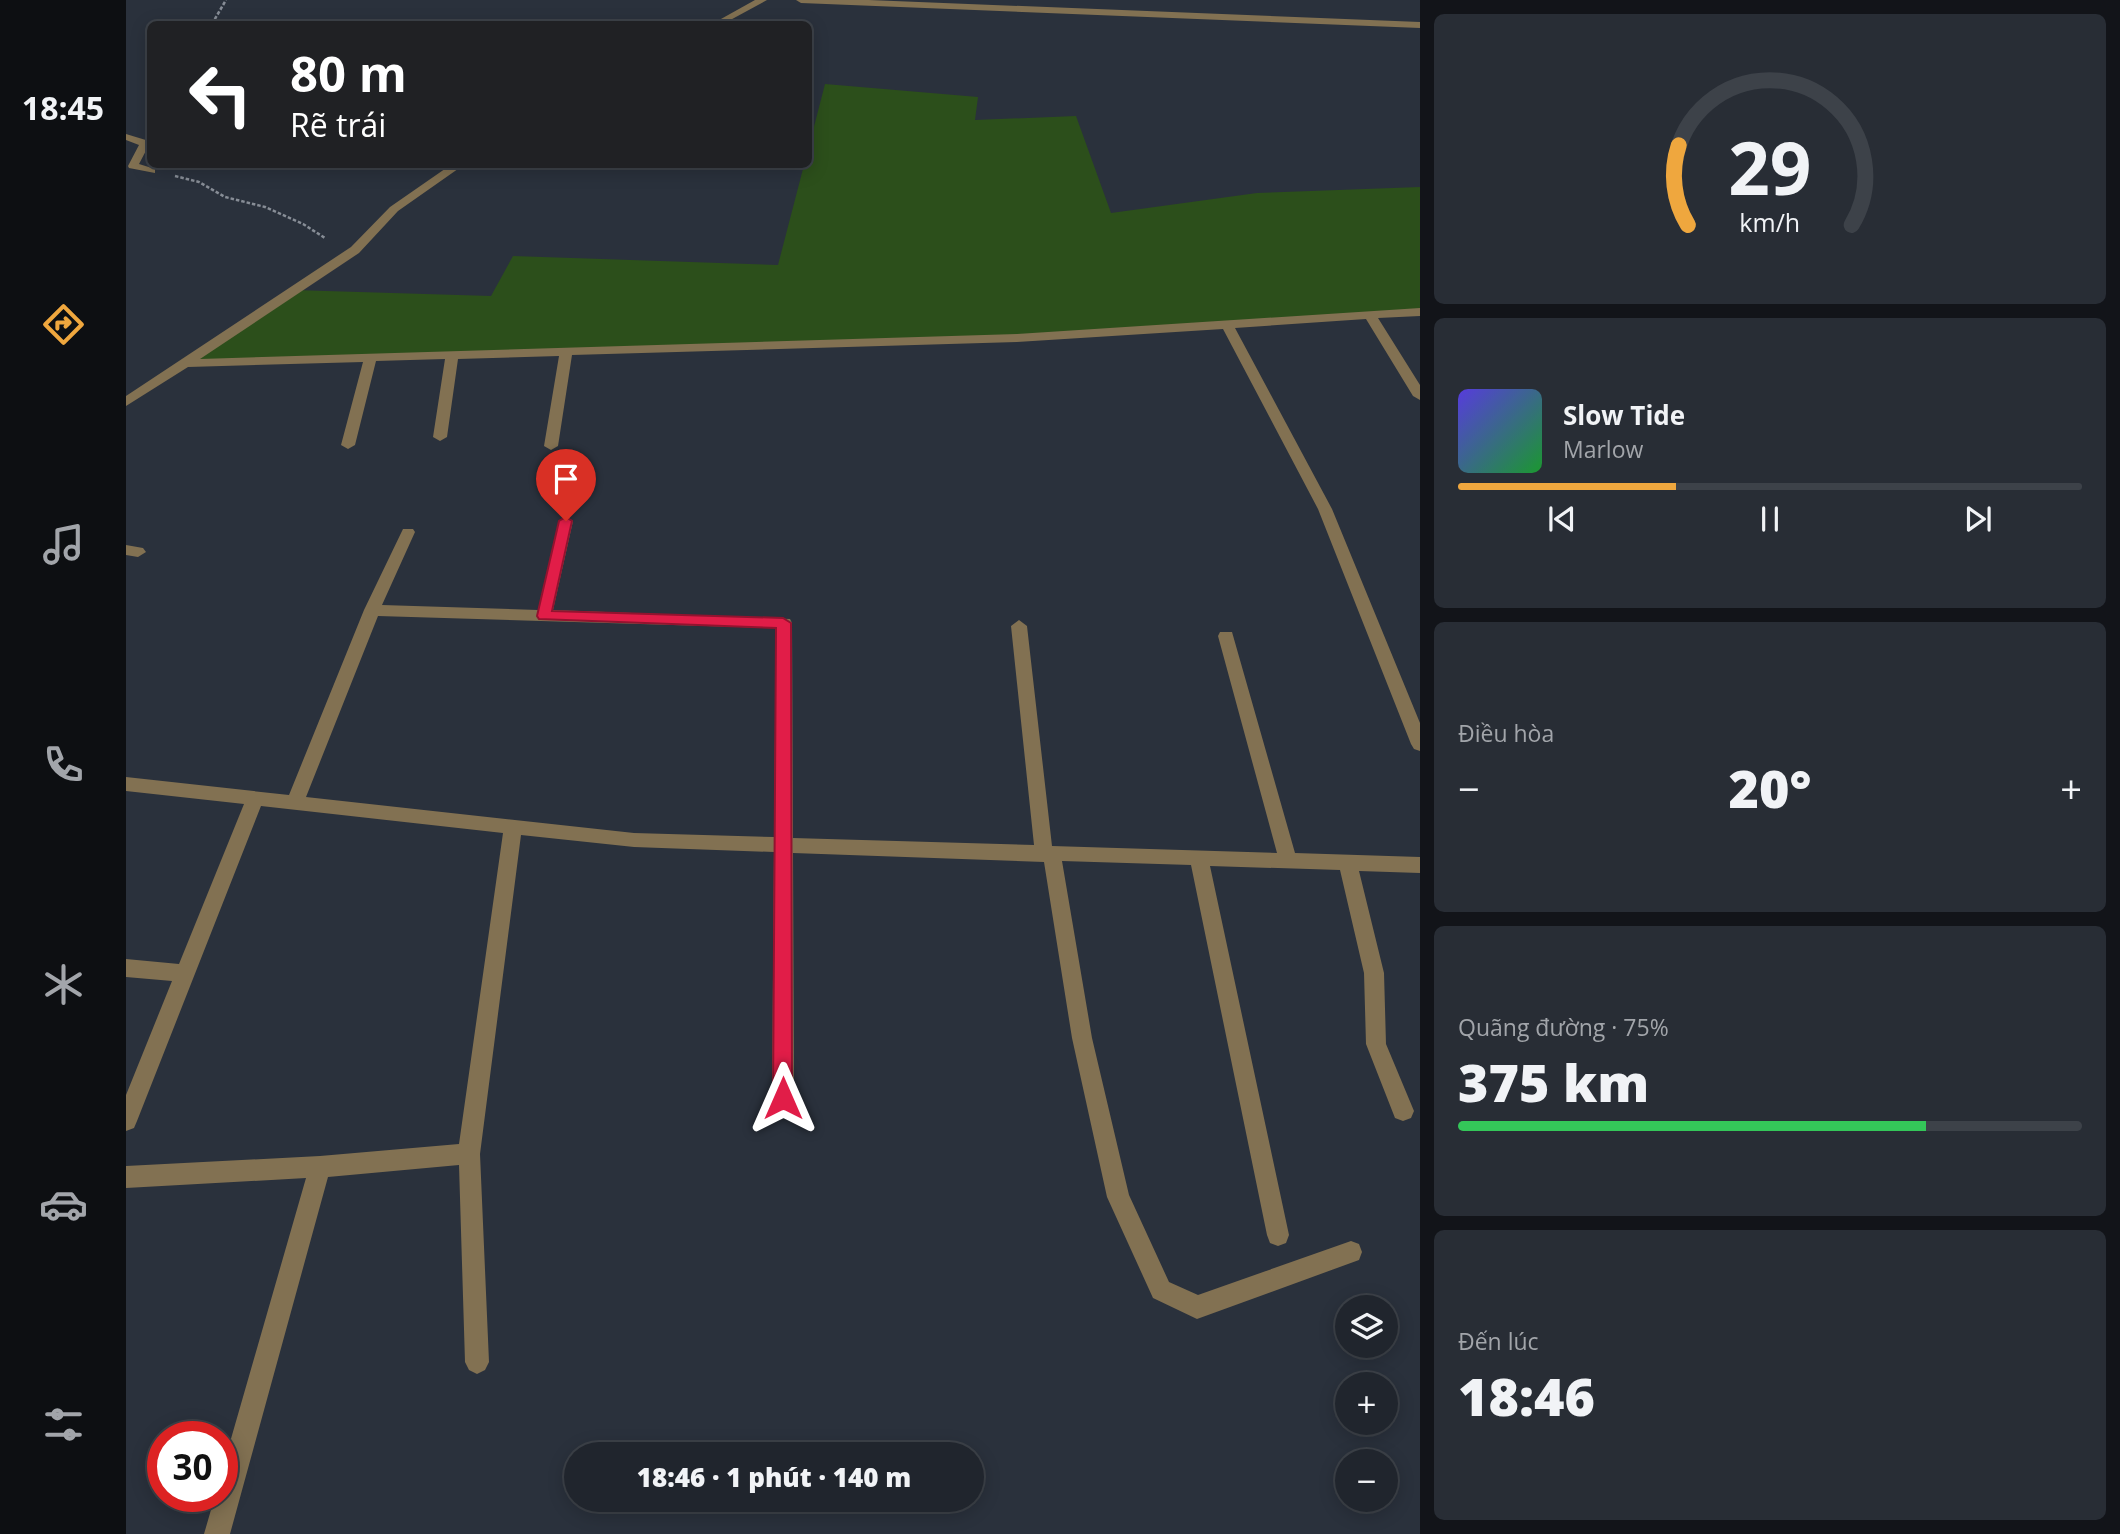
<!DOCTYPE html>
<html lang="vi">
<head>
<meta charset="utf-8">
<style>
	body { margin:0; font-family:"Open Sans",sans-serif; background:#282d35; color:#f1f3f6; height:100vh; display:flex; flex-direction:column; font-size:26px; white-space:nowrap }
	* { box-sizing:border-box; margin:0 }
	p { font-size:23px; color:#a2a5aa }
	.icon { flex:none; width:38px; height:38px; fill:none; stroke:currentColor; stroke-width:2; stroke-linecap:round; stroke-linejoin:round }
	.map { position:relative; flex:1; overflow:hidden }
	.side { display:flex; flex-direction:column; gap:14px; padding:14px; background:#121419; width:700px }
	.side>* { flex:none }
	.guide { position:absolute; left:21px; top:21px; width:665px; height:147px; border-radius:10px; box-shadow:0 4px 18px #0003,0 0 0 2px #3d4249; background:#202124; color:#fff; overflow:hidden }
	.buttons { position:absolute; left:1209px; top:1295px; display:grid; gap:14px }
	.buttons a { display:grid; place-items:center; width:63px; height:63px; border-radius:50%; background:#20252d; box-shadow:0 4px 18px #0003,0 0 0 2px #3d4249; font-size:35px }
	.speed { position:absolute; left:21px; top:1421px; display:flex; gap:14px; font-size:35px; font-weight:700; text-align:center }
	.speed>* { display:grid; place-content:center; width:91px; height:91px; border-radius:50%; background:#20252d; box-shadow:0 4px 18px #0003,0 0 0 2px #3d4249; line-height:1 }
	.speed .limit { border:10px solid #d22; background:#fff; color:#111 }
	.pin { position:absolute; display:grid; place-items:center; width:60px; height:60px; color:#fff; margin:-72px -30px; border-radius:50% 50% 50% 0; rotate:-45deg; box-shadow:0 0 7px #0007 }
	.pin .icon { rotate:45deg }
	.me { position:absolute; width:77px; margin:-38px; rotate:0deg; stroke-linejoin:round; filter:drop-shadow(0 0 5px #0008) }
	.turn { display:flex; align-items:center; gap:24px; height:147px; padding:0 28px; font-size:32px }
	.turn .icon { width:91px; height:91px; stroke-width:2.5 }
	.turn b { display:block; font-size:49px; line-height:60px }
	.big { font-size:52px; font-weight:800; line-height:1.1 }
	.side .tile { flex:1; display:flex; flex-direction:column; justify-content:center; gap:10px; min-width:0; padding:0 24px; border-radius:10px; background:#282d35 }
	.side .dial { align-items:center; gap:0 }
	.dial svg { height:182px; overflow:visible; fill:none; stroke:#3d4249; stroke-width:7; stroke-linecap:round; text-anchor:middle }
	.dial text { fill:#f1f3f6; stroke:none }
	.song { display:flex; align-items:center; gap:21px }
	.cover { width:84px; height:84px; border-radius:10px; background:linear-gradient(135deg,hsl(250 70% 55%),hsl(130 70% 35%)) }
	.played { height:7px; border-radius:4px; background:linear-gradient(90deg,#efa73e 35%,#3d4249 35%) }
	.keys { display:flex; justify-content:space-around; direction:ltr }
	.heat { display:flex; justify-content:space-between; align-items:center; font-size:38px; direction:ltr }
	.charge { height:10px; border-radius:5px; background:linear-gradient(90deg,#34c759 75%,#3d4249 0) }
	.trip { position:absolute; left:438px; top:1442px; width:420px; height:70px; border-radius:35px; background:#20252d; box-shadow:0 4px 18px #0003,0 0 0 2px #3d4249; font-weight:800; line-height:70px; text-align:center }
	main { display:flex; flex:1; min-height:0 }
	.dock { display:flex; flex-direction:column; width:126px; justify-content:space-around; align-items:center; background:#0d0f12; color:#a2a5aa }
	.dock .icon { width:49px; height:49px }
	.dock .active { color:#efa73e }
	.dock b { font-size:32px; color:#f1f3f6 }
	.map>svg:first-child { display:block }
	.green { fill:#2c4f1b }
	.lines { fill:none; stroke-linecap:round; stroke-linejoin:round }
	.path { stroke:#878d96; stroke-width:2.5; stroke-dasharray:3.5 2; stroke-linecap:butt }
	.minor { fill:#827152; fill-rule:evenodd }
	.route { fill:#e11d48; stroke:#92132f; stroke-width:2 }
</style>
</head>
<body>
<main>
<nav class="dock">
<b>18:45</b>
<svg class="icon active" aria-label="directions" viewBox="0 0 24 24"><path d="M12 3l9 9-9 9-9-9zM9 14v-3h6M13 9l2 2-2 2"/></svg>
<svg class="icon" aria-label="music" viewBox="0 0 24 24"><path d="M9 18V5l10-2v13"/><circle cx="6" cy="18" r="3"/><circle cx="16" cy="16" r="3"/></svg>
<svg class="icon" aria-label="phone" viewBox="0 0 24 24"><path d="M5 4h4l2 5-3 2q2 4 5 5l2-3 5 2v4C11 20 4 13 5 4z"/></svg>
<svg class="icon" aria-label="climate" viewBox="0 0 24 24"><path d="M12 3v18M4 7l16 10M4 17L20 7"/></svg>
<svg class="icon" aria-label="car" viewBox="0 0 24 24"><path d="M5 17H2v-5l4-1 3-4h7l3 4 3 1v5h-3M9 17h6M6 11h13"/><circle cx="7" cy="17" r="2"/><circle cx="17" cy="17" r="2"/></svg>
<svg class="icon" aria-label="filters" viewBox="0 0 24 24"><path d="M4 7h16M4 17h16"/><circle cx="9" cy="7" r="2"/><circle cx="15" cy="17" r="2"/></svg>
</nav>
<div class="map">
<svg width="1294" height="1534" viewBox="0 0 1294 1534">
	<rect width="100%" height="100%" fill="#2a313c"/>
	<polygon class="green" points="699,84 852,97 849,120 950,116 985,213 1131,193 1294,187 1294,311 891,338 57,363 167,290 365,296 387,256 652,265 678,165 682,164 683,146"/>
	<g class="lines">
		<g class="path">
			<polyline points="86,24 100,0"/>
			<polyline points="49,176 73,182 99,197 139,207 177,224 199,238"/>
		</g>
		<g class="minor">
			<polygon points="629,0 641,0 597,24 586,24"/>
			<polygon points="670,0 743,0 1294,22 1294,28 675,3"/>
			<polygon points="0,134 23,141 24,143 13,164 29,169 29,173 3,168 2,166 13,145 0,140"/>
			<polygon points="326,164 339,164 272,211 233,253 74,359 891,334 1294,308 1294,316 1252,318 1294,385 1294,400 1287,396 1240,319 1109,328 1206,509 1294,723 1294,751 1288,749 1285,744 1192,509 1097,329 891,342 446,355 432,446 425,450 418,446 433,356 332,359 321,437 314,441 307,437 319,359 250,361 229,445 222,449 215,445 237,362 62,367 0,406 0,396 225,247 264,207"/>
			<path d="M440,516L447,521L427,610L664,619L666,623L667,838L908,845L885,626L893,620L901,626L926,846L1151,853L1092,636L1094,632H1106L1169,853L1294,857V873L1233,871L1258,973L1260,1044L1288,1111L1285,1118L1277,1121L1269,1118L1240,1044L1238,973L1214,870L1084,866L1163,1235L1160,1243L1152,1246L1144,1243L1141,1235L1065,865L936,861L966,1038L1003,1195L1043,1282L1072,1295L1225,1241L1233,1244L1236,1252L1233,1260L1071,1319L1027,1298L981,1197L946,1038L918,862L667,853L668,1098L664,1105L657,1108L650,1105L646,1098L648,852L508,847L395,835L354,1154L363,1362L359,1370L351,1374L343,1370L339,1362L333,1165L202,1177L104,1534H78L89,1496H96V1470L180,1178L0,1188V1166L194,1156L333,1144L377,833L135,806L11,1121L8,1128L0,1131V1095L46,981L0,977V959L53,964L118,804L0,791V777L163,795L238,610L277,529H287L289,532L256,605L412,610L433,521ZM252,616L650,628L648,837L508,833L180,797Z"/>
			<polygon points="0,545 17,548 20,552 12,557 0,555"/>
		</g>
	</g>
	<polygon class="route" points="440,517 446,521 426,611 657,618 665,623 666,1098 663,1105 657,1108 650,1105 647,1098 650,628 413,619 411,616 433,521"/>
</svg>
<div class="buttons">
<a><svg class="icon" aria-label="layers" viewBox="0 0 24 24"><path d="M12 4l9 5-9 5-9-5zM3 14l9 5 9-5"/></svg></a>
<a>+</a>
<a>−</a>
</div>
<div class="speed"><div class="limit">30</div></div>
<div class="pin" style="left:440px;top:521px;background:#d93025"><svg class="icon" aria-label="arrive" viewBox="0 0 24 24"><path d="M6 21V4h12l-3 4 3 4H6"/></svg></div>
<svg class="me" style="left:657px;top:1098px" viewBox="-20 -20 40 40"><path d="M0-17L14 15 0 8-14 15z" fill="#e11d48" stroke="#fff" stroke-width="4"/></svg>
<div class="trip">18:46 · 1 phút · 140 m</div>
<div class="guide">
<div class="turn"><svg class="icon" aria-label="left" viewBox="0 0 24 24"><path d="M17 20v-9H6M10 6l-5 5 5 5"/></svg><div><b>80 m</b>Rẽ trái</div></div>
</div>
</div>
<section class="side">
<div class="tile dial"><svg viewBox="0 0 100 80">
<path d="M14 69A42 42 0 1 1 86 69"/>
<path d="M14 69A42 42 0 0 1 10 34" stroke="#efa73e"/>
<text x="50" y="56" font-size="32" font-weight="700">29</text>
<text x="50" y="72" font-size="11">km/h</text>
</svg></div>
<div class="tile">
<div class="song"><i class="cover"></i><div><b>Slow Tide</b><p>Marlow</p></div></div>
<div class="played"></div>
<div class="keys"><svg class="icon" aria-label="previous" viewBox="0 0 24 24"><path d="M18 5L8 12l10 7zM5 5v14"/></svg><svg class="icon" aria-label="pause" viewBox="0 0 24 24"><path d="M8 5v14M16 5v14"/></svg><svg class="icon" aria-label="next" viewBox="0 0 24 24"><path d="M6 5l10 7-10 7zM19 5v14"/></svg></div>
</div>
<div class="tile"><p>Điều hòa</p>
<div class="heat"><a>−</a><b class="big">20°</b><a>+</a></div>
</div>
<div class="tile"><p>Quãng đường · 75%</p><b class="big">375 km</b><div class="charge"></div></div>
<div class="tile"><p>Đến lúc</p><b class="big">18:46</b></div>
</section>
</main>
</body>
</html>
